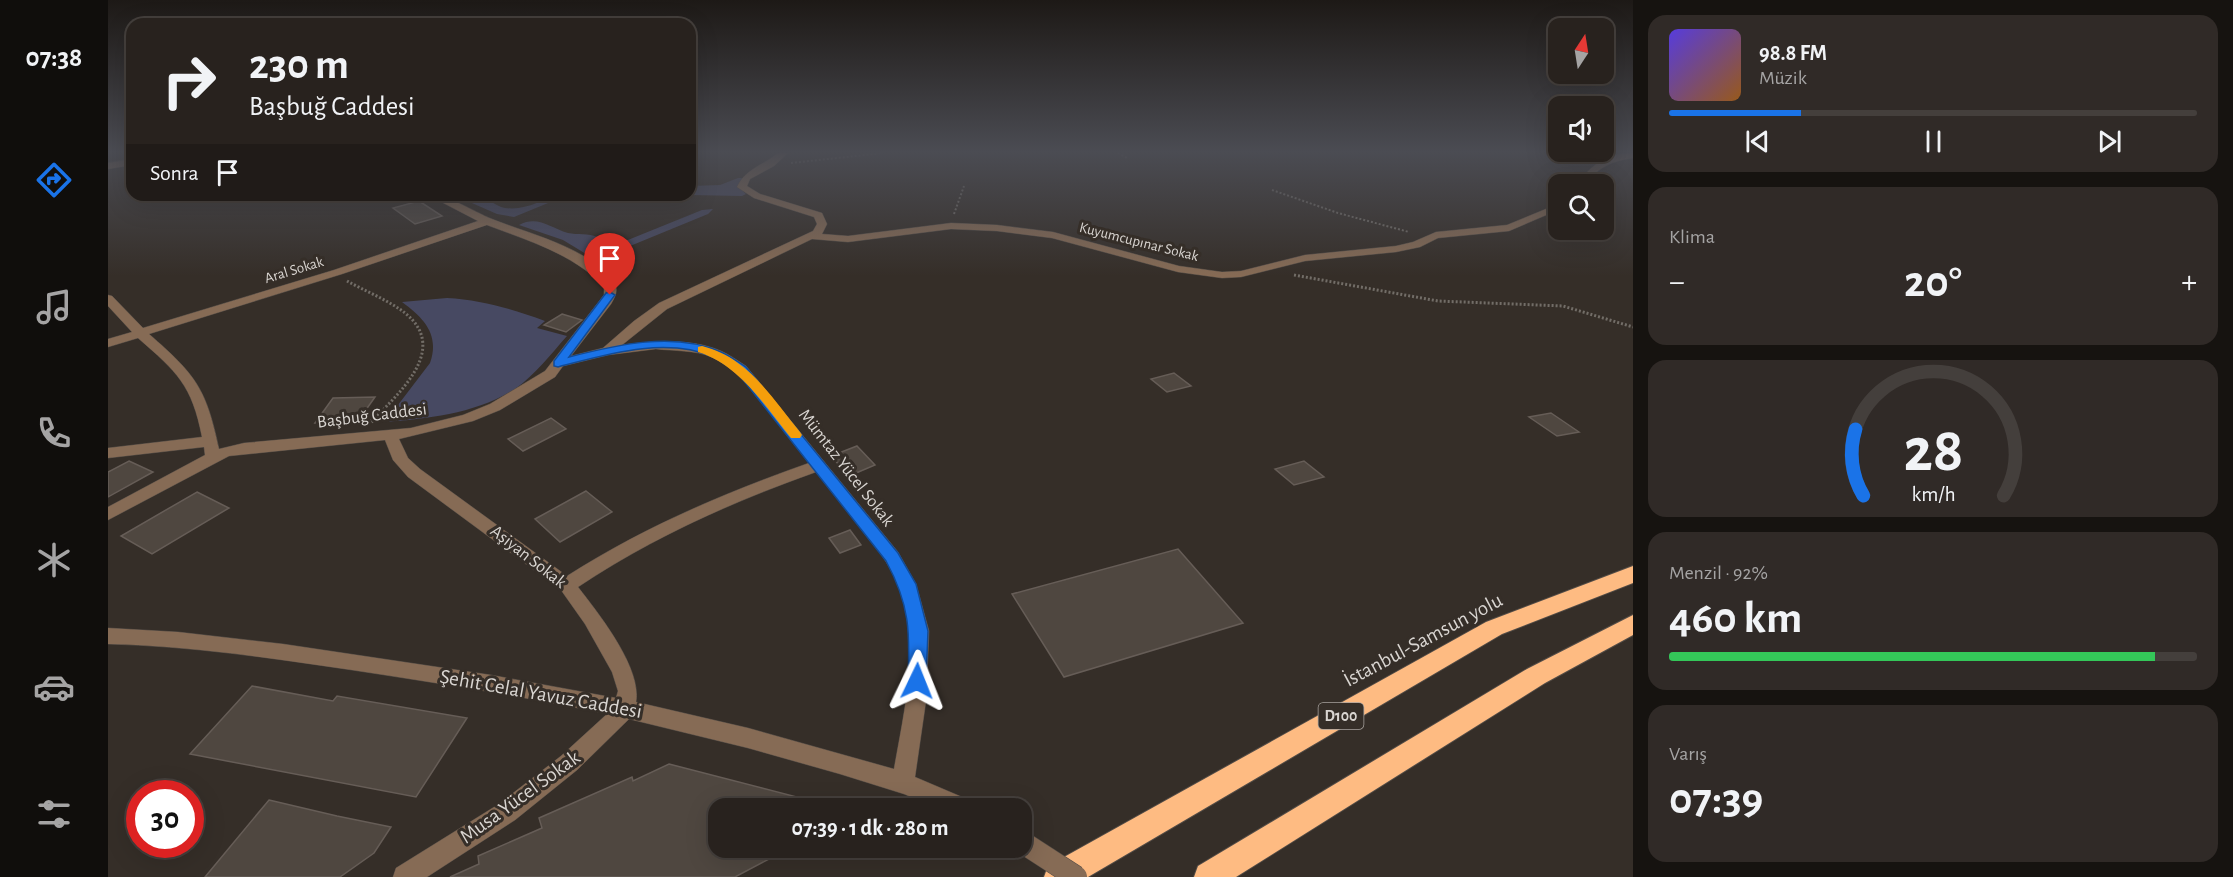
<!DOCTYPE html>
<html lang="tr">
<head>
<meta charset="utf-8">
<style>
	body { margin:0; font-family:"Alegreya Sans",sans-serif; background:#302a27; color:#f1f3f6; height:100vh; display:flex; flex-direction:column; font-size:22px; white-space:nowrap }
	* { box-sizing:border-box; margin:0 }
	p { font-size:20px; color:#a5a4a4 }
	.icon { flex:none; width:33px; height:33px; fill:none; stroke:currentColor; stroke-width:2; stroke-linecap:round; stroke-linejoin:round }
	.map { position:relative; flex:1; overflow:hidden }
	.drawer { display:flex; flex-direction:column; gap:15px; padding:15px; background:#161310; width:600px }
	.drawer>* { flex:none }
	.top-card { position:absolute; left:18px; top:18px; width:570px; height:183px; border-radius:18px; box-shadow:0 6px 24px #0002,0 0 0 2px #443f3c; background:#28221e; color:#f1f3f6; overflow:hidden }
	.needle { width:39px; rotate:12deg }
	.controls { position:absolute; left:1440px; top:18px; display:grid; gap:12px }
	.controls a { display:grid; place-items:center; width:66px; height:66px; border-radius:12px; background:#28221e; box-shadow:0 6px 24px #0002,0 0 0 2px #443f3c; font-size:30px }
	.speed { position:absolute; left:18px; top:780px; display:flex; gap:12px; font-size:30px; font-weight:700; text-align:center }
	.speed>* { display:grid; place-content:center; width:78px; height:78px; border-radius:50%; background:#28221e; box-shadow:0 6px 24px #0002,0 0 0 2px #443f3c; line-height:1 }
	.speed .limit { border:9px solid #d22; background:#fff; color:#111 }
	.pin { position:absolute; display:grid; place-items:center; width:51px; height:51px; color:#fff; margin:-62px -26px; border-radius:50% 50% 50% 0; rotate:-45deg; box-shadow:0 0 6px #0007 }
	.pin .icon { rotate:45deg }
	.me { position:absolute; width:66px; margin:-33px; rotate:2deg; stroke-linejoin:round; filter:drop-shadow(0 0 4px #0008) }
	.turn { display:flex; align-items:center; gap:21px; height:126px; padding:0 24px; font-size:27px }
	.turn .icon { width:78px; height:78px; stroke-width:2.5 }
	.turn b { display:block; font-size:42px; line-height:51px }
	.then { display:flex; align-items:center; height:57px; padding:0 24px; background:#0003; gap:12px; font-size:22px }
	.big { font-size:45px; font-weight:700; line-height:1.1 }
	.drawer .tile { flex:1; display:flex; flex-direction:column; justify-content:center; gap:9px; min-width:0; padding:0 21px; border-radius:18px; background:#302a27 }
	.drawer .dial { align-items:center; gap:0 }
	.dial svg { height:156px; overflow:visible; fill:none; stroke:#443f3c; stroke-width:7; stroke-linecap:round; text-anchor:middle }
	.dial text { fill:#f1f3f6; stroke:none }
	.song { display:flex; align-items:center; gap:18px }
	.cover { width:72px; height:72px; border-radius:9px; background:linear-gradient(135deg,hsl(250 70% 55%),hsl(30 70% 35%)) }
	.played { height:6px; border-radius:3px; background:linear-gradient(90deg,#1a73e8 25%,#443f3c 25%) }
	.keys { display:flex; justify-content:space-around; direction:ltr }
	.heat { display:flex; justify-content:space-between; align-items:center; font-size:33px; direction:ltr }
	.charge { height:9px; border-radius:4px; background:linear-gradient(90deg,#34c759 92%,#443f3c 0) }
	.trip { position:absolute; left:600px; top:798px; width:324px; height:60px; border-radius:18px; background:#28221e; box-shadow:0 6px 24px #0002,0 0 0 2px #443f3c; font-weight:700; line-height:60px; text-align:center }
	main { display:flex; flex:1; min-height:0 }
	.menu { display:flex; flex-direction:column; width:108px; justify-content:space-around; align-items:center; background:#100e0c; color:#a5a4a4 }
	.menu .icon { width:42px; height:42px }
	.menu .on { color:#1a73e8 }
	.menu b { font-size:27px; color:#f1f3f6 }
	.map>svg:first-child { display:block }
	.green { fill:#474962 }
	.building { fill:#4f4740; stroke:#665d57; stroke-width:1.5 }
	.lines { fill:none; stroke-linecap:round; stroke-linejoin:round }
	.minor-casing { stroke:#534c46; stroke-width:1 }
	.highway-casing { stroke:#534c46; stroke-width:2 }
	.path-far2 { stroke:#726d67; stroke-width:2; stroke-dasharray:2 2; stroke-linecap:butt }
	.path-far1 { stroke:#726d67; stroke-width:3; stroke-dasharray:2 2; stroke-linecap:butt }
	.path { stroke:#726d67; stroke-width:4.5; stroke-dasharray:3 3; stroke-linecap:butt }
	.minor { fill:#866b55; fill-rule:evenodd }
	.highway { fill:#febb82; fill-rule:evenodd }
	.minor-bridge-casing { stroke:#534c46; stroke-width:23; stroke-linecap:butt }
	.minor-bridge { stroke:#866b55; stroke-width:22 }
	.route { fill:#1a73e8; stroke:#114b97; stroke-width:1.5 }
	.slow { fill:#f59e0b }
	.labels { text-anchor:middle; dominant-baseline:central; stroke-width:6; stroke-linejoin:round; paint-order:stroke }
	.far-street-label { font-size:15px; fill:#d9d5d1; stroke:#352e28 }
	.shield { fill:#352e28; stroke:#a8a39e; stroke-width:1.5 }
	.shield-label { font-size:16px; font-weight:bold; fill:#d9d5d1 }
	.street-label { font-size:18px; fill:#d9d5d1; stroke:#352e28 }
	.near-street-label { font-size:21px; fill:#d9d5d1; stroke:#352e28 }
</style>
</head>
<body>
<main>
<nav class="menu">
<b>07:38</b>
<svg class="icon on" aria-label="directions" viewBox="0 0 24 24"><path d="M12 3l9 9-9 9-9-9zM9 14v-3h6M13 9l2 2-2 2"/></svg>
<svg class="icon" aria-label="music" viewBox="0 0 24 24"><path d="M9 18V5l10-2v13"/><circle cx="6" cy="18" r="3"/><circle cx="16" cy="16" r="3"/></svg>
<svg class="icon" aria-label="phone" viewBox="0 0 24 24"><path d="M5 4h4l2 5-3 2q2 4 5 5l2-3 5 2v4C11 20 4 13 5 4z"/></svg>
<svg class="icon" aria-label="climate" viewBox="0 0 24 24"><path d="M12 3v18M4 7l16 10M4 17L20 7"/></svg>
<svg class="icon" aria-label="car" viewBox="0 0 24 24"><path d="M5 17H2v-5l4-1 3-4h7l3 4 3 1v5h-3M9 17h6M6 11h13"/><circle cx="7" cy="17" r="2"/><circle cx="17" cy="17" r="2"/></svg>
<svg class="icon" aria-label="filters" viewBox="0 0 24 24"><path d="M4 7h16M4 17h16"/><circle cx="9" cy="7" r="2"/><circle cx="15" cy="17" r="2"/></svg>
</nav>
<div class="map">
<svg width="1525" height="877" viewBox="0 0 1525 877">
	<rect width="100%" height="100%" fill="#352e28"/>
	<g class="green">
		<polygon points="630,178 634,178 631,187 638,194 634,196 582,195 582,186 612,185"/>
		<path d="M453,195H482L445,201L406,217L389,214L357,200C372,189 383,205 397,208C418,211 434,199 453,195Z"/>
		<path d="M605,209L600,214L488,260L455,240L411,225C430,215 442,228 460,233C469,235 481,233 489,237C495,240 498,245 505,246L594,210Z"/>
		<path d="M339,298C374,300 404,309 437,321L429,328L459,336C443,354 427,375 407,389C370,413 320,419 277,422L322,363C332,335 316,318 294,302Z"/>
	</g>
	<g class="building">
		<polygon points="311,201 334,216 307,224 285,208"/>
		<polygon points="454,314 474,320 458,332 436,325"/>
		<polygon points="1066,373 1083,386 1059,392 1043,379"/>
		<polygon points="267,397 250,421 207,423 225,398"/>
		<polygon points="1443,413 1471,432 1449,436 1421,417"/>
		<polygon points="443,418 458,429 415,451 400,439"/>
		<polygon points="749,446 767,465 741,476 723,456"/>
		<polygon points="21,461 45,472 0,497 0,472"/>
		<polygon points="1196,461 1216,477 1186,485 1167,469"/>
		<polygon points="478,491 504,512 452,542 427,519"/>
		<polygon points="89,492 121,508 44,554 13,536"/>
		<polygon points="742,530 753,545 732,553 721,538"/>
		<polygon points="1070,549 1135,623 956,677 904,594"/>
		<polygon points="144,686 225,701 229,696 359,718 308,797 82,754"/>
		<polygon points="561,764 712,803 711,808 610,808 610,848 682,848 627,877 342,877 371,864 370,856 434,828 431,818 524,777 525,781"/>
		<polygon points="161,800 229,816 283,827 266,853 232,877 97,877"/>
	</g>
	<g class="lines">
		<defs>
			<g id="minor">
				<path d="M670,153H680L666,166L642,179L639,186L652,194L714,213L719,224L714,234L740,236L843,223L889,225L945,232L1071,266L1114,272L1133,271L1197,255L1288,246L1305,242L1328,232L1399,225L1450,204V210L1401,231L1330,238L1312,247L1288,252L1197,261L1133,277L1114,278L1070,272L944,238L889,231L843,229L740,242L704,239L559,309L514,345C545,341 583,338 613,351C622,355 630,361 638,366L790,552L808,584L821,631L818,701L807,777L861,800L864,808H830L796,794L732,774L640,748L521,719L469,770L407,820L319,877H285L288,868L391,804L453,756L499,714C414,696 329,683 244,670C163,658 82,646 0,644V628L70,632L175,644L383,675L508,698L510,691L504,672L477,624L453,590L300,477L285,460L277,440L121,456L0,520V507L97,455L96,447L0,458V448L94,437C84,385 69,372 30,338L0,347V339L24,332L0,306V295L4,296L35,328L226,270L370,221L320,195C342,195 364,211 384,219C421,234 483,248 506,283C511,290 507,297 503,304L463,356L495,348L526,321L551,303L705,231L709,224L706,217L646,198L629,187C637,169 656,165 670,153ZM379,225C421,241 463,253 496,286V295L437,371L382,404L355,415L303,428L136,443L111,449C98,388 88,375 41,334L234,274ZM548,349C566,351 587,350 604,357C639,373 677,432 701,463C616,493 536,527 459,576L312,469L300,458L291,439L365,421L392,410L447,377L455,366L500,355ZM708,472C732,503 775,548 789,583C814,641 796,711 786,769L640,728L528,702C534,668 491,614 470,587C545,537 624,502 708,472Z"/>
				<path d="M1525,153V158C1506,161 1489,166 1480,184H1471C1481,164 1503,153 1525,153Z"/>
				<polygon points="24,159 24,165 0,169 0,163"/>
			</g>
			<g id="highway">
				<polygon points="1525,566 1525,583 1394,634 980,877 936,877 940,866 1378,622"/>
				<polygon points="1525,615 1525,635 1437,683 1128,877 1086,877 1090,866 1419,669"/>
			</g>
		</defs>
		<use href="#minor" class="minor-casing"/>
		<use href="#highway" class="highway-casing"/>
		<g class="path-far2">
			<polyline points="1010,153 1019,158"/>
			<polyline points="683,163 775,153"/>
			<polyline points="1164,190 1230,213 1301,232"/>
			<polyline points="846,214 856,186"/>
		</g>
		<g class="path-far1">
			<polyline points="1186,275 1330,301 1455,306 1525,327"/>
			<path d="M239,281C257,291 280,300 297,313C342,349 291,393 264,421"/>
		</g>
		<polyline class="path" points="263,422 265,419"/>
		<use href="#minor" class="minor"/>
		<use href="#highway" class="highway"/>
		<defs>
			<polyline id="minor-bridge" points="914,842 968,877"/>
		</defs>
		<use href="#minor-bridge" class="minor-bridge-casing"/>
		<use href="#minor-bridge" class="minor-bridge"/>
	</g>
	<linearGradient id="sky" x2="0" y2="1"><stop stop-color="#1d1916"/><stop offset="0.55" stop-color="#4b4c53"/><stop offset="1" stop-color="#4b4c53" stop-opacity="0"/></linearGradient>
	<rect width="1525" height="276" fill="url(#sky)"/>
	<path class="route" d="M502,292L507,295L461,357C508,345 566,331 613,352C622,356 630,362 638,367L790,553L808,584L820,631L818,681L816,687L809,689L802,687L800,681C802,632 802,605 778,561L629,372C621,367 613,361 605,357C558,336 497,355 450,367L446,366V361L498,293Z"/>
	<path class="slow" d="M594,346C641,358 663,397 692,432L694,435L692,438H683C655,404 633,366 590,352V347Z"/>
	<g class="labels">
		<g class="far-street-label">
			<text transform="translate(1031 242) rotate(14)">Kuyumcupınar Sokak</text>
			<text transform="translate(186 270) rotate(-17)">Aral Sokak</text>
		</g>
		<rect class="shield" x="1210.5" y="703" width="45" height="26" rx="4.5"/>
		<g class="shield-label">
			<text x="1233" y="716">D100</text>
		</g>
		<g class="street-label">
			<text transform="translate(264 416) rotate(-7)">Başbuğ Caddesi</text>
			<text transform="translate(738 468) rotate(52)">Mümtaz Yücel Sokak</text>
			<text transform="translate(420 557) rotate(38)">Aşiyan Sokak</text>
		</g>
		<g class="near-street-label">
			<text transform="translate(1315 640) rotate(-28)">İstanbul-Samsun yolu</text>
			<text transform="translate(433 694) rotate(10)">Şehit Celal Yavuz Caddesi</text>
			<text transform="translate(412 797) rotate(-36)">Musa Yücel Sokak</text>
		</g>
	</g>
</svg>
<div class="controls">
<a><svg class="needle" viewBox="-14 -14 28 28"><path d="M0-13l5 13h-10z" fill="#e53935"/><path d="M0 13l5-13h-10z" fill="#a5a4a4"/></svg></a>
<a><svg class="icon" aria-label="sound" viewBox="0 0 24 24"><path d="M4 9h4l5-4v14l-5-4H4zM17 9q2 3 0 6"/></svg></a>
<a><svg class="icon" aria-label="search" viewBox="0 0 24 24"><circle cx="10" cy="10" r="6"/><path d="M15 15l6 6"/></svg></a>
</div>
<div class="speed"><div class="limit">30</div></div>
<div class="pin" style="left:502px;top:295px;background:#d93025"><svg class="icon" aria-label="arrive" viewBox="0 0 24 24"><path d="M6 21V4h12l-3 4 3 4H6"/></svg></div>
<svg class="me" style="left:809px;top:681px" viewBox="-20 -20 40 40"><path d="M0-17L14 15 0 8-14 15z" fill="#1a73e8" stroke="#fff" stroke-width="4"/></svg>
<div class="trip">07:39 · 1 dk · 280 m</div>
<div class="top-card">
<div class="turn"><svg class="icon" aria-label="right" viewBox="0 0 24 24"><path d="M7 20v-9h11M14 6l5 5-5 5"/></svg><div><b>230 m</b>Başbuğ Caddesi</div></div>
<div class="then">Sonra<svg class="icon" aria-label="arrive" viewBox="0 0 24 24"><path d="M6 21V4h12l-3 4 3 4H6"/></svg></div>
</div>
</div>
<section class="drawer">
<div class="tile">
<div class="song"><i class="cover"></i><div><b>98.8 FM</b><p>Müzik</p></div></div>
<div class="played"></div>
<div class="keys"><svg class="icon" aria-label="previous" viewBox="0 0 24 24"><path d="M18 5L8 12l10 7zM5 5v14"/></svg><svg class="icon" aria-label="pause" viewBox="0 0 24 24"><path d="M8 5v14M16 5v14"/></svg><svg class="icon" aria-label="next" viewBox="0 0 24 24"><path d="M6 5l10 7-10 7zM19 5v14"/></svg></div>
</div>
<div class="tile"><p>Klima</p>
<div class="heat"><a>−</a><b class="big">20°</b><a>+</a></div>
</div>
<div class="tile dial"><svg viewBox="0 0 100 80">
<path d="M14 69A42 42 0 1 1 86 69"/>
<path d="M14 69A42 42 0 0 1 10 35" stroke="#1a73e8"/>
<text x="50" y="56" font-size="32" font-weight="700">28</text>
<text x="50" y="72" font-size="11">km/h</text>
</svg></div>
<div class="tile"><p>Menzil · 92%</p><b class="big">460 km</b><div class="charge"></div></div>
<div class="tile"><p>Varış</p><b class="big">07:39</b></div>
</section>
</main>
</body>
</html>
